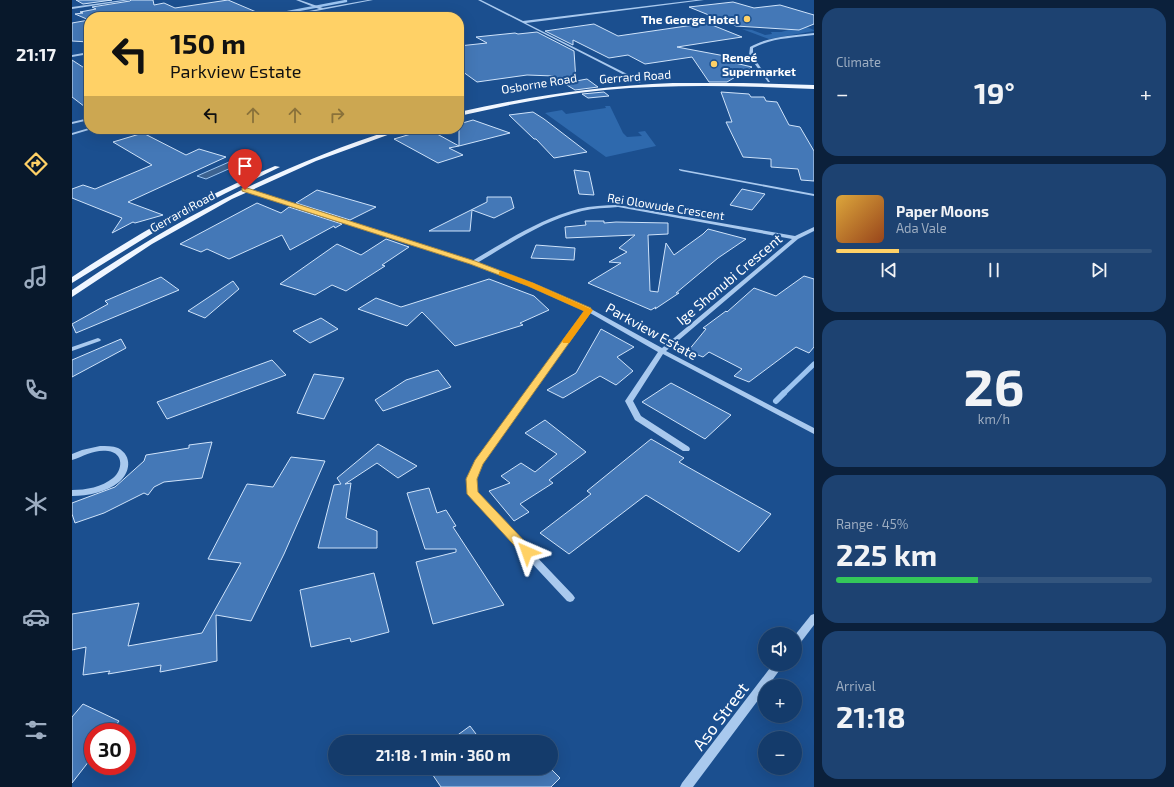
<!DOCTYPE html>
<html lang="en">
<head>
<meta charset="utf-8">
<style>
	body { margin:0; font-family:"Exo 2",sans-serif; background:#1d4271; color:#f1f3f6; height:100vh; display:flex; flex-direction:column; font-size:15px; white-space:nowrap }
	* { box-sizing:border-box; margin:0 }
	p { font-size:13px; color:#9dadc1 }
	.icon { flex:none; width:22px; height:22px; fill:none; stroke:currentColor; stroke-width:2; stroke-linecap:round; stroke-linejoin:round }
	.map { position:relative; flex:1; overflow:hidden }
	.sheet { display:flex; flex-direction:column; gap:8px; padding:8px; background:#0b203b; width:360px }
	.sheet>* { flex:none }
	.hud { position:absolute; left:12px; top:12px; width:380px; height:122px; border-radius:16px; box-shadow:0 4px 16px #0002,0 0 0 1px #33557e; background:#ffd166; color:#111; overflow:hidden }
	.tools { position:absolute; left:686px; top:627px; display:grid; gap:8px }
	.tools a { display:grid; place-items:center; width:44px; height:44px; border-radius:50%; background:#143b6b; box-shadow:0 4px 16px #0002,0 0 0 1px #33557e; font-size:20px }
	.speed { position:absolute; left:12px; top:723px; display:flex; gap:8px; font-size:20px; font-weight:700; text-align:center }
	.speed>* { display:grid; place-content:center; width:52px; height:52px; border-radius:50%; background:#143b6b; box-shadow:0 4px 16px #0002,0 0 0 1px #33557e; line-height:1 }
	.speed .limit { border:6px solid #d22; background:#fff; color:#111 }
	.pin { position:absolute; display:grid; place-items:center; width:34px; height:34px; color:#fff; margin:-41px -17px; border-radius:50% 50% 50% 0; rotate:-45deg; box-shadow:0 0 4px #0007 }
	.pin .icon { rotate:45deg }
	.me { position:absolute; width:44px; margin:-22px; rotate:317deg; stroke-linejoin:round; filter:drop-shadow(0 0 3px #0008) }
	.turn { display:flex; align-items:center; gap:14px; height:84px; padding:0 20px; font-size:18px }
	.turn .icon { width:52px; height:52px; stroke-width:2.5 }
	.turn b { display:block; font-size:28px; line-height:34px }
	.lanes { display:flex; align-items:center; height:38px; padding:0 20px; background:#0003; justify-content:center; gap:20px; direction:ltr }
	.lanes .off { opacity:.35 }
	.big { font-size:30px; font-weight:700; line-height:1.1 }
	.sheet .widget { flex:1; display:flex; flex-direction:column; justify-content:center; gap:6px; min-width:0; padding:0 14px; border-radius:16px; background:#1d4271 }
	.sheet .dial { align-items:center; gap:0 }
	.dial b { font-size:52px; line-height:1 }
	.song { display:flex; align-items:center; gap:12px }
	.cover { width:48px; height:48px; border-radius:6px; background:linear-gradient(135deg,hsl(40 70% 55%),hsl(20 70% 35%)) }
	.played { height:4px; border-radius:2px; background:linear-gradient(90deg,#ffd166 20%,#33557e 20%) }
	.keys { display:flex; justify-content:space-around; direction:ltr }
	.heat { display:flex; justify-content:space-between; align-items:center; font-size:22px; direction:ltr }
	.charge { height:6px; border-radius:3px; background:linear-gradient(90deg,#34c759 45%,#33557e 0) }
	.trip { position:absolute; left:256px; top:735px; width:230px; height:40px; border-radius:20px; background:#143b6b; box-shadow:0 4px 16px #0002,0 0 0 1px #33557e; font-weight:700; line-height:40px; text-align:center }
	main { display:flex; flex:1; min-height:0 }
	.tabs { display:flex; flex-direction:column; width:72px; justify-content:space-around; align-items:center; background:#08182b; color:#9dadc1 }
	.tabs .icon { width:28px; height:28px }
	.tabs .active { color:#ffd166 }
	.tabs b { font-size:18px; color:#f1f3f6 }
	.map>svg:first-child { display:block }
	.green { fill:#2e69ad }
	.water { fill:#3c6290; stroke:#9cc4f0 }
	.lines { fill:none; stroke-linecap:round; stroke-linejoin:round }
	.stream-far2 { stroke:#9cc4f0; stroke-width:2.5 }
	.stream-far1 { stroke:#9cc4f0; stroke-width:5 }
	.stream { stroke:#9cc4f0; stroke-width:6 }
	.building { fill:#4478b7; stroke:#cfe3fa }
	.minor { fill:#a9c9ee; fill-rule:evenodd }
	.major { fill:#f0f6ff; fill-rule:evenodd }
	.route { fill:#ffd166; stroke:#a68842 }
	.slow { fill:#f59e0b }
	.poi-dot { fill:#ffd166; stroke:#1b4f8f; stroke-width:1.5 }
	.labels { text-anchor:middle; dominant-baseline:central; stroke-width:4; stroke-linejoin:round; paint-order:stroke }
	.far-poi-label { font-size:12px; font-weight:bold; fill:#fff; stroke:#1b4f8f; text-anchor:end }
	.far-street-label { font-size:12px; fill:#fff; stroke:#1b4f8f }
	.street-label { font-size:14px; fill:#fff; stroke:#1b4f8f }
	.near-street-label { font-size:17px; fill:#fff; stroke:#1b4f8f }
</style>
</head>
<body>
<main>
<nav class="tabs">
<b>21:17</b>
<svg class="icon active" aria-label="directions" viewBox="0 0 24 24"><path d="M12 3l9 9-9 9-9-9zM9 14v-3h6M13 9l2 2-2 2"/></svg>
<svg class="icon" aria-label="music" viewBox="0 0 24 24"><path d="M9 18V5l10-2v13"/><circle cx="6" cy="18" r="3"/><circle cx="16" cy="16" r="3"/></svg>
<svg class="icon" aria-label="phone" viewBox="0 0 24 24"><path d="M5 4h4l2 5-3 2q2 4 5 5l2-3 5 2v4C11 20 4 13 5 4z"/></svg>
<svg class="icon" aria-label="climate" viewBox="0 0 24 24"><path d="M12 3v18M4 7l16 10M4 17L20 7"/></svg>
<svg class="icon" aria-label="car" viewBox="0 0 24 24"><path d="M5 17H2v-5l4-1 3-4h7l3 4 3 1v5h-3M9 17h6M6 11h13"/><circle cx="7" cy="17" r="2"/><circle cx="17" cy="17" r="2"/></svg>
<svg class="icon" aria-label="filters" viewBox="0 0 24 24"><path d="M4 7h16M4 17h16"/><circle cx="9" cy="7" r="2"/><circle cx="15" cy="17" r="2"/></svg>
</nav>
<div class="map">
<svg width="742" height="787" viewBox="0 0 742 787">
	<rect width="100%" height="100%" fill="#1b4f8f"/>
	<g class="green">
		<polygon points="732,26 742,30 742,31 697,39 670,29 682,30 680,30 693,35 700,34 699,32 709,32 720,29 730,29"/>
		<polygon points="533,106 538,106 551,133 555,137 570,136 566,132 573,131 584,146 534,157 473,113 490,110 494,114 534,108"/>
	</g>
	<path class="water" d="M157,162C162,164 168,161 173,165L168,168L161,167L134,179L125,176Z"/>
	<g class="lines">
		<polyline class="stream-far2" points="216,12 274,1"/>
		<polyline class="stream-far1" points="711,394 742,364"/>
		<polyline class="stream" points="704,401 712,393"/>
	</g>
	<g class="building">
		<polygon points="4,0 40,0 11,4"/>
		<polygon points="59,0 81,0 82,5 92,3 103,8 156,0 196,17 17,17 17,42 0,41 0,23 17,20 3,14 11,13 8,12 24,9 20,7 58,1"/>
		<polygon points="661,2 682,8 708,5 742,15 742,24 727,30 664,26 617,7"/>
		<polygon points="635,23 670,37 605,47 669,59 663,63 680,67 655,82 637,82 620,57 573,64 556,55 537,58 501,40 501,45 473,31 522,24 546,36"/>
		<polygon points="465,32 502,51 504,81 515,79 526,87 503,90 482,77 482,76 455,75 405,82 387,69 387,46 415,43 404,37 443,33 446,34"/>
		<polygon points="0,60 17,71 17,110 0,97"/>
		<polygon points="532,92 537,96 516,98 510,94"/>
		<polygon points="649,92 677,94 679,97 692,97 694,101 705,102 717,125 728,127 742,151 742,181 729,180 726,169 699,167 699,159 671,157 654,122 660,122"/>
		<polygon points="461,112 472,119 515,152 482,158 464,139 462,139 437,115"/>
		<polygon points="401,120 438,133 387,146 387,124"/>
		<polygon points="356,129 387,146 377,148 391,155 366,163 322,139"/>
		<polygon points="71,133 114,155 127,149 154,157 56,202 91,215 63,223 61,222 40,233 50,218 0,198 0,189 11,185 23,189 80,165 41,142"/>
		<polygon points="502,170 517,172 522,195 507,194"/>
		<polygon points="670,189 693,194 680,210 658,205"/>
		<polygon points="245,190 304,207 278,220 224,203"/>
		<polygon points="415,197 439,197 442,208 422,218 400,210 398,231 357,231 415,202"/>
		<polygon points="185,203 209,213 217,207 270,224 263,228 262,226 218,250 210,235 157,259 135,249 129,252 108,244"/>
		<polygon points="513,221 532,221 532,223 544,222 596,223 596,234 576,235 578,291 586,292 594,243 602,255 631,234 636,229 674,239 646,258 604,293 607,293 583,309 584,307 579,310 516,283 549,263 537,262 555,252 547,248 563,235 494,238 493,227 514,225"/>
		<polygon points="314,239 337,247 310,265 313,266 274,291 260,285 243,295 208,284 265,244 289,255"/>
		<polygon points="464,245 503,248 502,260 459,258"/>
		<polygon points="732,276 742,279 742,347 737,353 724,347 677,382 662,376 670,369 637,352 631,357 616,351 634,329 631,328 654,311 655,312 682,288 704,296"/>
		<polygon points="89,277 107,290 4,333 0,324 36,304 33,301"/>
		<polygon points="417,279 462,296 477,310 448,323 451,325 383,346 350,312 335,326 286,309 304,298 329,307"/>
		<polygon points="161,281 167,289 133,318 116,311"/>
		<polygon points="249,318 266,329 238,343 221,331"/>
		<polygon points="529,329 562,347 545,357 561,371 544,385 528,376 491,398 475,390 504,373"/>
		<polygon points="49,339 54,348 0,377 0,360"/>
		<polygon points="200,360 214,375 95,419 85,402"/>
		<polygon points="366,370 379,387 311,411 303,400 334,380"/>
		<polygon points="242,374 272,378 252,419 225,413"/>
		<polygon points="599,383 659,415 633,439 570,402"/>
		<polygon points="473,420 514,452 477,480 481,483 448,504 457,512 442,521 417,491 438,483 429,476 449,463 463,472 485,454 453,433"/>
		<polygon points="579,439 612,458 607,462 699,514 667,552 574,495 497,554 468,533 519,494 515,491"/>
		<polygon points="140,442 130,478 92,482 82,487 76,495 72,493 32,513 3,523 0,514 0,503 43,487 72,461 74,455 117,448 117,445"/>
		<polygon points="306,444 345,466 326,478 305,463 273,484 279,483 274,518 305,531 305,548 246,548 262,485 269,484 265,478"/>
		<polygon points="219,457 253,461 212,554 179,621 144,615 145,661 88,672 89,665 36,674 38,671 11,675 14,647 0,650 0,614 67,603 56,646 130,633 169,563 136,559 175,484 201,487"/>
		<polygon points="357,488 365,513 374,510 384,526 381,527 432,605 361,624 344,562 384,552 384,549 353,549 335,493"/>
		<polygon points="302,573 317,632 279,642 278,638 239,647 228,590"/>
		<polygon points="11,704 47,721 39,732 21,732 21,756 0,783 0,717"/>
		<polygon points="398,726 410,742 376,742"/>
		<polygon points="356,768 478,768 488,778 479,787 369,787"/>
	</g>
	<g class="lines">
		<g class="minor">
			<polygon points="51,0 58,0 0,9 0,7"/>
			<polygon points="224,0 228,0 251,8 296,0 301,0 213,17 207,17 247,9"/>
			<polygon points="406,0 409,0 451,21 624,0 632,0 454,23 569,81 568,83"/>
			<path d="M742,33V35C721,38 699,38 681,48V56L698,82H696L677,56L678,47C697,36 720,36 742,33Z"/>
			<polygon points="17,52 17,54 0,57 0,55"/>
			<polygon points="17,118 17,120 0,124 0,122"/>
			<polygon points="17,128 17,129 20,129 0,135 0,133"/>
			<polygon points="607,169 742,194 742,196 609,171 607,170"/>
			<path d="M171,189H175L400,261C434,241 468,219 506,209C519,206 532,205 546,205L723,236L742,227V231L726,239L594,351L742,428V434L591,354L561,401L569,416L617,447L618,449L617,451H611L563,420L553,401L586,352L518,313L410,463L403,479L404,493L501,595L503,598L501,601L498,602L495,601L397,496L396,494L395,479L404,460L513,311L457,285L399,264L171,191ZM546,207L720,239L590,348L519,309L461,283L405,263C438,244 472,220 510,211C522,208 534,208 546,207Z"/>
			<polygon points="26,338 28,339 29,340 28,341 0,351 0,347"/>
			<path d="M28,446C34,446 41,446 46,448C61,456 58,473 47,482C35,492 16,496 0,496V490C14,490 30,487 41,478C51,470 52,453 36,451C23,449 12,456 0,460V454L10,450Z"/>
			<polygon points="742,614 742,625 726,646 723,647 723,635 739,615"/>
			<polygon points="701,664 712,664 696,686 693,686 693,691 621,787 608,787 610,783"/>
		</g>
		<g class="major">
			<path d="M601,83H671L742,85V89C673,86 602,84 533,90C484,95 435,105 387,116V112C458,96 528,86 601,83Z"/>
			<path d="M323,129H332L244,161L160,199L80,244L0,297V290C104,219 203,167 323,129Z"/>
			<path d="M203,166L208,167L154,193L102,220L0,283V277C65,234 131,196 203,166Z"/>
		</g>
	</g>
	<polygon class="route" points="170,188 175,188 403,261 461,283 519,308 519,312 411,464 405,479 406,492 459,548 460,552 459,555 455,556 451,555 395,494 394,479 403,460 512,311 456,286 398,264 170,191"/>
	<polygon class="slow" points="429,271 461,283 521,310 497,343 491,343 490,341 512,311 456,286 427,275 427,272"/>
	<g class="poi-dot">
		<circle cx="675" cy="19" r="4"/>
		<circle cx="642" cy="64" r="4"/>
	</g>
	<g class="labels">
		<g class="far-poi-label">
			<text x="667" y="19">The George Hotel</text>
			<text x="650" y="57" text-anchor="start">Reneé<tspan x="650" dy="14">Supermarket</tspan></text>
		</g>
		<g class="far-street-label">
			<text transform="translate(563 76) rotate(-4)">Gerrard Road</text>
			<text transform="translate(467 83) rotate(-9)">Osborne Road</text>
			<text transform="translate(594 206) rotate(9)">Rei Olowude Crescent</text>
			<text transform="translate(110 211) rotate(-29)">Gerrard Road</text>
		</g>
		<g class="street-label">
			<text transform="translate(657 279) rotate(-40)">Ige Shonubi Crescent</text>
			<text transform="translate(580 331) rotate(29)">Parkview Estate</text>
		</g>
		<g class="near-street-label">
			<text transform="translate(648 716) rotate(-53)">Aso Street</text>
		</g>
	</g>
</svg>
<div class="tools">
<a><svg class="icon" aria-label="sound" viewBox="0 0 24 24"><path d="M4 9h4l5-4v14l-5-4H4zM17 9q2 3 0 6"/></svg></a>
<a>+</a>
<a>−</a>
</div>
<div class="speed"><div class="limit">30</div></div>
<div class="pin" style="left:173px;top:190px;background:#d93025"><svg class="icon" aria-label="arrive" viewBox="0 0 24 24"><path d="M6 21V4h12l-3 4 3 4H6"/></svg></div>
<svg class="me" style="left:455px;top:552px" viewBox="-20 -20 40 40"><path d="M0-17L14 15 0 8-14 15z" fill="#ffd166" stroke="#fff" stroke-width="4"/></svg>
<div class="trip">21:18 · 1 min · 360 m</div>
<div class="hud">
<div class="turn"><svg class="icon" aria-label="left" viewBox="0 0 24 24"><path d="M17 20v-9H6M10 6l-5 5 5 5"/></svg><div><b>150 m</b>Parkview Estate</div></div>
<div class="lanes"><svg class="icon" aria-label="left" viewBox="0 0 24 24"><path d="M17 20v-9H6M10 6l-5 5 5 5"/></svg><svg class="icon off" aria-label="ahead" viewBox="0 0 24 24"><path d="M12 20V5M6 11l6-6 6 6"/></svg><svg class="icon off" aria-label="ahead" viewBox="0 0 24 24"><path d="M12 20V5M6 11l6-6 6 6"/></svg><svg class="icon off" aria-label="right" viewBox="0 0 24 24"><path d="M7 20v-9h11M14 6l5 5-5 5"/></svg></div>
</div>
</div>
<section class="sheet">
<div class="widget"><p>Climate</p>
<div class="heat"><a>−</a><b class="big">19°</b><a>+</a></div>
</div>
<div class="widget">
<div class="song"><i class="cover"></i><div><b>Paper Moons</b><p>Ada Vale</p></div></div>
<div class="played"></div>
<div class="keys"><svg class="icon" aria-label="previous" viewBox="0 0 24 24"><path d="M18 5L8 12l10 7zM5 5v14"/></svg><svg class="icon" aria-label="pause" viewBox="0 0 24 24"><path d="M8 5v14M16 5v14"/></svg><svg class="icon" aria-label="next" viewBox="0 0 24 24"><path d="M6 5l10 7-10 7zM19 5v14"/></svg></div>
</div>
<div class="widget dial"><b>26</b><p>km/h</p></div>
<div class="widget"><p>Range · 45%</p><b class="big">225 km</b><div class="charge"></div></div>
<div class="widget"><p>Arrival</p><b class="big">21:18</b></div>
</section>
</main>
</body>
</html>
